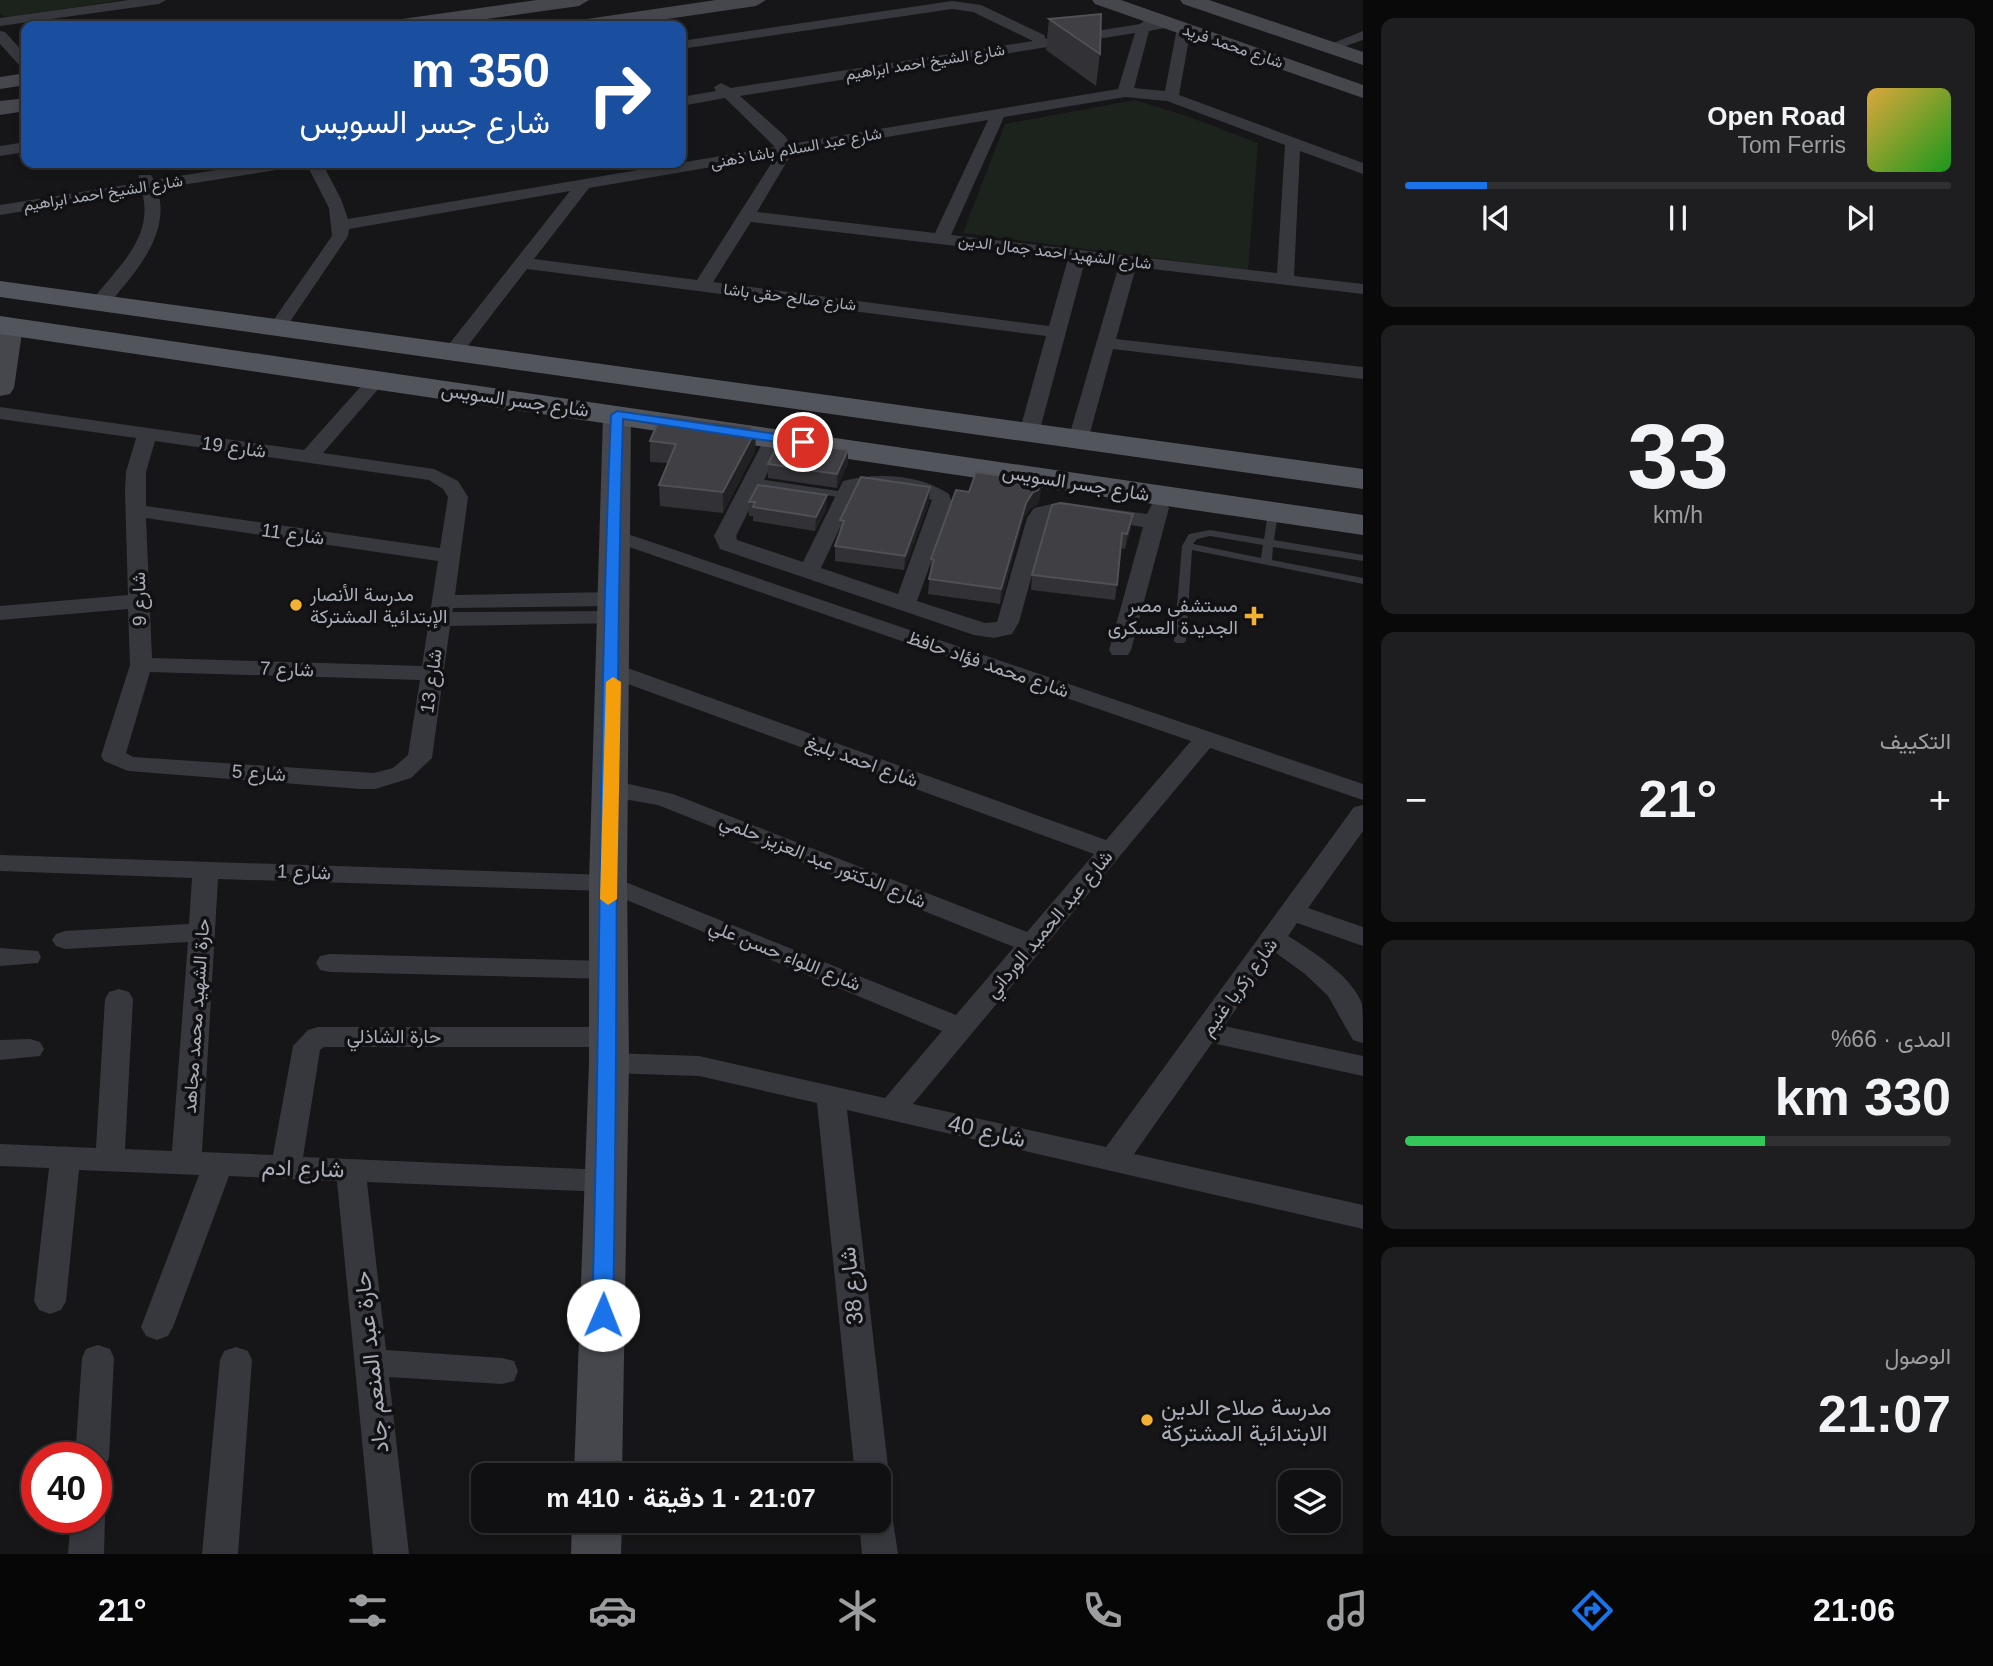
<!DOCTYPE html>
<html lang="ar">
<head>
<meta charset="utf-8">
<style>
	body { margin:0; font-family:Arial,Vazirmatn,sans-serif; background:#1e1e20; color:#f1f3f6; direction:rtl; height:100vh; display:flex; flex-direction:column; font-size:26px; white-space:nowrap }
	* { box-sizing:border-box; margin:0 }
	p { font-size:23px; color:#9c9d9f }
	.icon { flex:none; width:38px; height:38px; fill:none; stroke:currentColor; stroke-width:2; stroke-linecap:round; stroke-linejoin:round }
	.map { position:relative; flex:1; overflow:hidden; direction:ltr }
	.side { display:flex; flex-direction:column; gap:18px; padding:18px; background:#09090a; width:630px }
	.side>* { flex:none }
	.guide { position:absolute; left:21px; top:21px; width:665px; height:147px; border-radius:14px; box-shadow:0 4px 10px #0003,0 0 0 2px #303032; direction:rtl; background:#1a4fa0; color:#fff; overflow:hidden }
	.buttons { position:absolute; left:1278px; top:1470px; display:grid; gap:14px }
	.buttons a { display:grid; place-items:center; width:63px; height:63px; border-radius:14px; background:#101012; box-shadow:0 4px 10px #0003,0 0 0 2px #303032; font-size:35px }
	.speed { position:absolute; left:21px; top:1442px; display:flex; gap:14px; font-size:35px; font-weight:700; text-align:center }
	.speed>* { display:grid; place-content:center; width:91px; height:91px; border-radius:50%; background:#101012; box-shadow:0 4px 10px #0003,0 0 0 2px #303032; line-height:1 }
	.speed .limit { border:10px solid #d22; background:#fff; color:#111 }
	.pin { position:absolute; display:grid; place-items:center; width:60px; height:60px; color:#fff; margin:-30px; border:4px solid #fff; border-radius:50%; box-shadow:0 2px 7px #0007 }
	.me { position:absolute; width:77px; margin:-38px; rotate:1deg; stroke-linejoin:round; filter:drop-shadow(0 0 5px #0008) }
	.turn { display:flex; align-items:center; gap:24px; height:147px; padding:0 21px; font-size:32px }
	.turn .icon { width:91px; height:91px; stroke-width:2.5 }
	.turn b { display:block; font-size:49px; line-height:60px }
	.big { font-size:52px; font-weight:700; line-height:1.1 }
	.side .tile { flex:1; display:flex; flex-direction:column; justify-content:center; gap:10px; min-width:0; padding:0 24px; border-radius:14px; background:#1e1e20 }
	.side .dial { align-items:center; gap:0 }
	.dial b { font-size:91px; line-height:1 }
	.song { display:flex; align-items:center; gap:21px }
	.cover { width:84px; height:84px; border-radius:10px; background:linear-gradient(135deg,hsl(40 70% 55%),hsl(120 70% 35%)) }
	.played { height:7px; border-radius:4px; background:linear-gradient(90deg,#1a73e8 15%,#303032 15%) }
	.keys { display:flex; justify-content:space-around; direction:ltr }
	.heat { display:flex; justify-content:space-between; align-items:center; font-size:38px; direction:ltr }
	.charge { height:10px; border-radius:5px; background:linear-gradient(90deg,#34c759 66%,#303032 0) }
	.trip { position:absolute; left:471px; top:1463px; width:420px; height:70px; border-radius:14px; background:#101012; box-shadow:0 4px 10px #0003,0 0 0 2px #303032; font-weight:700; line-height:70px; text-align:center; direction:rtl }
	.tab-bar { display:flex; height:112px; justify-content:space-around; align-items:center; background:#060607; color:#9c9d9f }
	.tab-bar .icon { width:49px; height:49px }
	.tab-bar .selected { color:#1a73e8 }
	.tab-bar b { font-size:32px; color:#f1f3f6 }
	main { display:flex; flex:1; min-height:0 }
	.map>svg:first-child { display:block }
	.green { fill:#1c231d }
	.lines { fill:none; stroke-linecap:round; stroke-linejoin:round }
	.lane { fill:#37383d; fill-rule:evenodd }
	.street { fill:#37383d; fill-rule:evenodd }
	.secondary { fill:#45474d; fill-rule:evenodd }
	.primary { fill:#53555c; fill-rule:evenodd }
	.wall { fill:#323236 }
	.shaded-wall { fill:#212124 }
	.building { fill:#3f3f44; stroke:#4f5156; stroke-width:2 }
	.route { fill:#1a73e8; stroke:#114b97; stroke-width:2 }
	.slow { fill:#f59e0b }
	.poi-dot { fill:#f2b134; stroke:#111113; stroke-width:2.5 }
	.labels { text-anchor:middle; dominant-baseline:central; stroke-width:7; stroke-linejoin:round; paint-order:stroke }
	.far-street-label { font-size:16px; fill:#a8adb8; stroke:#111113 }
	.street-label { font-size:19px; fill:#a8adb8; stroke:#111113 }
	.poi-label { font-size:19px; fill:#a8adb8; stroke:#111113; text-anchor:start }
	.near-street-label { font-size:23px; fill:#a8adb8; stroke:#111113 }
	.near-poi-label { font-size:23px; fill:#a8adb8; stroke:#111113; text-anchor:start }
</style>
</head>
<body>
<main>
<section class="side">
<div class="tile">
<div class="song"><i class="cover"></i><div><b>Open Road</b><p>Tom Ferris</p></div></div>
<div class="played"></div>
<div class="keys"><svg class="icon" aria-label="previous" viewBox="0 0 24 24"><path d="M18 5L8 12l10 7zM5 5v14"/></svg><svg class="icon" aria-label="pause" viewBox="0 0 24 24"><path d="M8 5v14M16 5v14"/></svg><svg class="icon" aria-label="next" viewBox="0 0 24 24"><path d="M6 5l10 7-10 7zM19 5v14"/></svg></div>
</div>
<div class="tile dial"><b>33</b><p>km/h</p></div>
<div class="tile"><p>التكييف</p>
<div class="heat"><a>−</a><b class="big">21°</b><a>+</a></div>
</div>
<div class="tile"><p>المدى · 66%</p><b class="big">330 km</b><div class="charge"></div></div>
<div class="tile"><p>الوصول</p><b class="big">21:07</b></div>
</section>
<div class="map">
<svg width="1363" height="1554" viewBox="0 0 1363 1554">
	<rect width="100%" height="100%" fill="#161618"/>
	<g class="green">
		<polygon points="0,0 122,0 6,17 0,14"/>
		<polygon points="1135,100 1184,115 1258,143 1248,270 963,233 1005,124"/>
	</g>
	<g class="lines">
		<g class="lane">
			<polygon points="753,478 844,492 849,495 844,498 749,483 748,481"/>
			<path d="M1273,510L1278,513L1274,540L1363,555V561L1273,547L1272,560L1363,578V584L1192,550L1186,641L1184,643H1176L1174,641L1182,546L1189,534L1210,530L1264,539L1268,513ZM1210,536L1263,545L1261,558L1193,544L1197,539Z"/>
		</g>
		<g class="street">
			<polygon points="129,0 166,0 159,4 0,26 0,18"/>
			<path d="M952,1L981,5L1044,35L1046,39L1140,24L1154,14L1159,15V20H1175V26L1149,31L1134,88L1165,91L1177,28L1179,25H1189L1191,28L1179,95L1363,163V174L1300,151L1294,276L1363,284V294L1136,267L1116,339L1363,367V379L1113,349L1088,440L1085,444H1071L1068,440L1119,265L1085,261L1039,433L1036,437H1022L1019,433L1046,336L527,269L460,356H446L444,352L446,348L570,191L349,229L348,236L283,332H271L268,328L332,236L329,208L306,163H322L341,199L348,219L775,147L725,98L681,106V97L716,91L714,87L721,83L731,88L1033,41L973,12L952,9L681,49V41ZM1135,33L1118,89L790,144L785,136L740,96ZM1125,97L1167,101L1285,145L1277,273L951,235L1004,117ZM988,120L935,233L757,212L792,153ZM776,156L697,280L534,259L589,188ZM751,222L1068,259L1049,326L713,282Z"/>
			<polygon points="0,31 5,32 26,55 26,68 21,67 0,44"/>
			<polygon points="1363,31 1363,40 1328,52 1321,48"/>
			<polygon points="26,142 26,152 0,156 0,146"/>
			<path d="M260,163H296L288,168L157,189C170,225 145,261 123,287C116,295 109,306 99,308L90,303C115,269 155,239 142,192L0,215V205L138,183L139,175H151L154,180Z"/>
			<path d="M378,373L387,379L323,453L434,469L458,481L468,497L455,595L613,592L621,594L624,599L621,604L613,606L453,608L452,612L613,611L621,613L624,618L621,623L450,626L432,758L411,778L375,789H360L128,771L104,761L101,756L130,665L128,609L0,620V606L128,595L125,492L126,472L136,438L0,419V407L304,450L371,375ZM155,441L429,480L443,489L448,497L440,548L146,506V472ZM146,518L438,561L422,666L152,658ZM150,672L420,680L408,755L393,768L374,773L133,757L126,753Z"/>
			<path d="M775,432L782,434L785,438L736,536L737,540L803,562L843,481C876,472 920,474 949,494L952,504L917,601L985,623L997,622L1027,518L1034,508L1061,502L1147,514L1152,504H1166L1169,508L1131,650L1128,655H1112L1109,650L1143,527L1061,514L1048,517L1019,622L1012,634L994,638L974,635L720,549L714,536L765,438L768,434ZM870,488L911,492L932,500L898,594L821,568L858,489Z"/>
			<path d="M613,529L1363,784V800L1210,748L913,1104L1106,1147L1354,807L1363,805V831L1308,908L1363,927V946L1297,923L1288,936C1311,950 1353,977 1362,1004C1363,1014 1363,1031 1363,1043L1353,1040L1328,996L1305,974L1276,953L1224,1026L1363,1056V1076L1212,1043L1134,1154L1363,1205V1229L847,1110L889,1475L884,1485L878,1487V1475H855L817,1103L699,1076L609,1073L599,1070L595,1063L599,1056L609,1053L699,1056L885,1098L942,1031L605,891L218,879L202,1152L273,1155L293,1046L308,1030L318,1027H609L619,1030L623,1037L619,1044L609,1047H324L320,1050L303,1157L606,1170L617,1173L621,1181L617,1189L606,1192L367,1182L386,1350L502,1358L514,1361L518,1371L514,1381L502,1384L389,1377L409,1554H373L337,1181L229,1176L173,1327L168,1336L157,1340L146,1336L141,1327L199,1175L79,1170L66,1301L61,1310L50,1314L39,1310L34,1301L49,1168L0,1166V1144L96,1148L105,999L109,992L119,989L129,992L133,999L125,1149L172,1151L188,942L65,949L56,946L52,940L56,934L65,931L189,924L192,878L0,871V855L608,875L956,1015L1014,947L658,805L629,800L610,802L601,799L598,794L601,789L629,784L673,794L1027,932L1094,854L606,676L602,671L606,666H622L1106,840L1191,741L606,539L602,535L606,531Z"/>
			<polygon points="0,948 38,951 41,957 38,963 0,966"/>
			<polygon points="330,954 608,961 618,963 622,970 618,977 608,979 330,972 320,970 316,963 320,956"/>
			<polygon points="30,1039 40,1042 44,1049 40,1056 0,1060 0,1040"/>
			<polygon points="98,1345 110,1349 114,1358 109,1458 104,1468 96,1471 96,1458 75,1458 82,1358 86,1349"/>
			<polygon points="236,1347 248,1351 252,1360 238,1554 202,1554 220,1360 224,1351"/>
			<polygon points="96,1505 100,1506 105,1517 104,1554 68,1554 71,1517 96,1517"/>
			<polygon points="878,1507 888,1510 893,1521 898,1554 862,1554 859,1521 878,1521"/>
		</g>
		<g class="secondary">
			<polygon points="537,0 589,0 579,6 436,26 385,26 388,22 395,20"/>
			<polygon points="716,0 766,0 756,6 619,26 570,26 573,22 580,20"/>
			<polygon points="1092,0 1121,0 1363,85 1363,98 1095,4"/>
			<polygon points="1180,0 1209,0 1363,52 1363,65 1183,4"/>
			<polygon points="26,73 26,85 0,89 0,77"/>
			<polygon points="26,98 26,111 0,115 0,101"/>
			<polygon points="10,318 19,320 23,326 14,388 10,394 0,396 0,322"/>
			<polygon points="617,407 627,409 631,415 627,883 629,1063 622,1475 574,1475 589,1063 589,883 603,415 607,409"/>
			<polygon points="572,1521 622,1521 621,1554 571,1554"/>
		</g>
		<g class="primary">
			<polygon points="0,281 1363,469 1363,489 0,297"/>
			<polygon points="0,316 1363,515 1363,535 0,334"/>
		</g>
	</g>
	<g class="wall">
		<polygon points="1049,19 1100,54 1096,86 1046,50"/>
		<polygon points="752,427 752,430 756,430 755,451 723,513 660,506 659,485 668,463 650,462 650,441"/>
		<polygon points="848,450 848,464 837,488 768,478 768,464"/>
		<polygon points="1041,482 1040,496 1037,505 1032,507 1024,517 1000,604 928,594 931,559 969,492"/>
		<polygon points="930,487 929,502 904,570 835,561 835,546 840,534 840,520"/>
		<polygon points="827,495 826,510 815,531 753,521 753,516 749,516 749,502"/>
		<polygon points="1131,528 1125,549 1121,548 1115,600 1031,590 1032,575"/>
	</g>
	<g class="shaded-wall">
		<polygon points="752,427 751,439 756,430 755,451 723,513 723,492"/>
		<polygon points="848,450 848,464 837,488 837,474"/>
		<polygon points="1041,482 1040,496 1037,505 1032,507 1024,517 1000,604 1001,589 1026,503"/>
		<polygon points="930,487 929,502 904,570 905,556"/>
		<polygon points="827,495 826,510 815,531 816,517"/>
		<polygon points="1133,514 1131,528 1125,549 1127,534"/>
	</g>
	<g class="building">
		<polygon points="1101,14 1100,54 1049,19"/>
		<polygon points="661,415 752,427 751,429 756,430 723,492 659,485 676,444 650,441"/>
		<polygon points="780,440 848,450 837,474 768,464"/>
		<polygon points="976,472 1041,482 1038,490 1033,492 1026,503 1001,589 929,579 934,560 931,559 956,490 969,492"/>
		<polygon points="861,477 930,487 905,556 835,546 844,521 840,520"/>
		<polygon points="758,485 827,495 816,517 753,507 755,502 749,502"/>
		<polygon points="1060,503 1133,514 1127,534 1122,533 1117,585 1032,575 1052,505"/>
	</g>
	<path class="route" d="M617,411L803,438L809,442L803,446L623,419C614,718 619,1016 613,1315L610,1320L603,1323L596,1320L592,1315C601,1015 598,714 611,415Z"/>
	<polygon class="slow" points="613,677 621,682 617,899 608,905 600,899 606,682"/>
	<g class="poi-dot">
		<circle cx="296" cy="605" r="7"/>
		<path d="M1250.5 605.5h7v7h7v7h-7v7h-7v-7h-7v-7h7z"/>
		<circle cx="1147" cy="1420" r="7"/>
	</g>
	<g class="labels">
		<g class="far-street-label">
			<text transform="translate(1233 46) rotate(19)">شارع محمد فريد</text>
			<text transform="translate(925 62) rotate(-9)">شارع الشيخ احمد ابراهيم</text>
			<text transform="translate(796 148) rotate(-10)">شارع عبد السلام باشا ذهنى</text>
			<text transform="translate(103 193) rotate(-9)">شارع الشيخ احمد ابراهيم</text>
			<text transform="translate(1055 252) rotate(7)">شارع الشهيد احمد جمال الدين</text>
			<text transform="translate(790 297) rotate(7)">شارع صالح حقى باشا</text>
		</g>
		<g class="street-label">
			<text transform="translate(515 400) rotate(8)">شارع جسر السويس</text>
			<text transform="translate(234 447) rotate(8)">شارع 19</text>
			<text transform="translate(1076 483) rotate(9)">شارع جسر السويس</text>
			<text transform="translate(293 534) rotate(8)">شارع 11</text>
			<text transform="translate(139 599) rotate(-91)">شارع 9</text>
			<text transform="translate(988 664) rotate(19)">شارع محمد فؤاد حافظ</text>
			<text transform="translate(287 669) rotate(2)">شارع 7</text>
			<text transform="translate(431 681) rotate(-82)">شارع 13</text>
			<text transform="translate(862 761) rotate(20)">شارع احمد بليغ</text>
			<text transform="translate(259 773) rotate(4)">شارع 5</text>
			<text transform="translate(823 861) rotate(22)">شارع الدكتور عبد العزيز حلمي</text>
			<text transform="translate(304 872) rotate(2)">شارع 1</text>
			<text transform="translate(1049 924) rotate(-50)">شارع عبد الحميد الورداني</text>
			<text transform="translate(785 955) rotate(22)">شارع اللواء حسن علي</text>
			<text transform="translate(1239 987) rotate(-54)">شارع زكريا غنيم</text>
			<text transform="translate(196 1016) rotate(-86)">حارة الشهيد محمد مجاهد</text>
			<text x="394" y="1036">حارة الشاذلي</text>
		</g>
		<g class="poi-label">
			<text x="310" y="594">مدرسة الأنصار<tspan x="310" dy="22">الإبتدائية المشتركة</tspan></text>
			<text x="1238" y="605" text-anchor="end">مستشفى مصر<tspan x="1238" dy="22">الجديدة العسكرى</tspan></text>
		</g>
		<g class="near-street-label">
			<text transform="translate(987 1131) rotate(13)">شارع 40</text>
			<text transform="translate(303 1168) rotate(2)">شارع ادم</text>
			<text transform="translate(851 1286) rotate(-96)">شارع 38</text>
			<text transform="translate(371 1362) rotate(-96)">حارة عبد المنعم جاد</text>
		</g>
		<g class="near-poi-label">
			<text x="1161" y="1407">مدرسة صلاح الدين<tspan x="1161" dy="26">الابتدائية المشتركة</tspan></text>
		</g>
	</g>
</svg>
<div class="buttons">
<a><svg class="icon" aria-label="layers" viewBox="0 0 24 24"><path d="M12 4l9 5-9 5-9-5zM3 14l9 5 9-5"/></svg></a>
</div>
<div class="speed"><div class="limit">40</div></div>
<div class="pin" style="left:803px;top:442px;background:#d93025"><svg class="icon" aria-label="arrive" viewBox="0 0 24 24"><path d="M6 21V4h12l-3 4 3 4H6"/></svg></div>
<svg class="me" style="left:603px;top:1315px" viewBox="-20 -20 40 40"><circle r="19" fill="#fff"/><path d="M0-13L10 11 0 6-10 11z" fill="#1a73e8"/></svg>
<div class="trip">21:07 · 1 دقيقة · 410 m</div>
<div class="guide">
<div class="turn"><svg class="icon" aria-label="right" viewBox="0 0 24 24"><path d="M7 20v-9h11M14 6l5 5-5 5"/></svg><div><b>350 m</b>شارع جسر السويس</div></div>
</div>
</div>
</main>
<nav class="tab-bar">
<b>21:06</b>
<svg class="icon selected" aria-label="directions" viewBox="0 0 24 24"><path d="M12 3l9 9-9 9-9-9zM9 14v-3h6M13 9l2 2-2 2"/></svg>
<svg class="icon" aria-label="music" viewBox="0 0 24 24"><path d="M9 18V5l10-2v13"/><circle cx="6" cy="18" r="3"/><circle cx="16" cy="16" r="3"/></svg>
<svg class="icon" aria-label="phone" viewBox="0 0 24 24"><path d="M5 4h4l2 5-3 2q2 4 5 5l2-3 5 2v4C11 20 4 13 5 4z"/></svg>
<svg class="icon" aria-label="climate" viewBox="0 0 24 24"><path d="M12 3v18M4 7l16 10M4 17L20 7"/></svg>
<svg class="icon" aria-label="car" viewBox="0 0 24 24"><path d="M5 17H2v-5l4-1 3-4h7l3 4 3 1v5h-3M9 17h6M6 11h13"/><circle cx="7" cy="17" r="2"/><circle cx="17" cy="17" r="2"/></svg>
<svg class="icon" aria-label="filters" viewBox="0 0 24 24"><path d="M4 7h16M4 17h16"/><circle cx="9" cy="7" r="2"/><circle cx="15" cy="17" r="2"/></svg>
<b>21°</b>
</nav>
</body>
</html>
